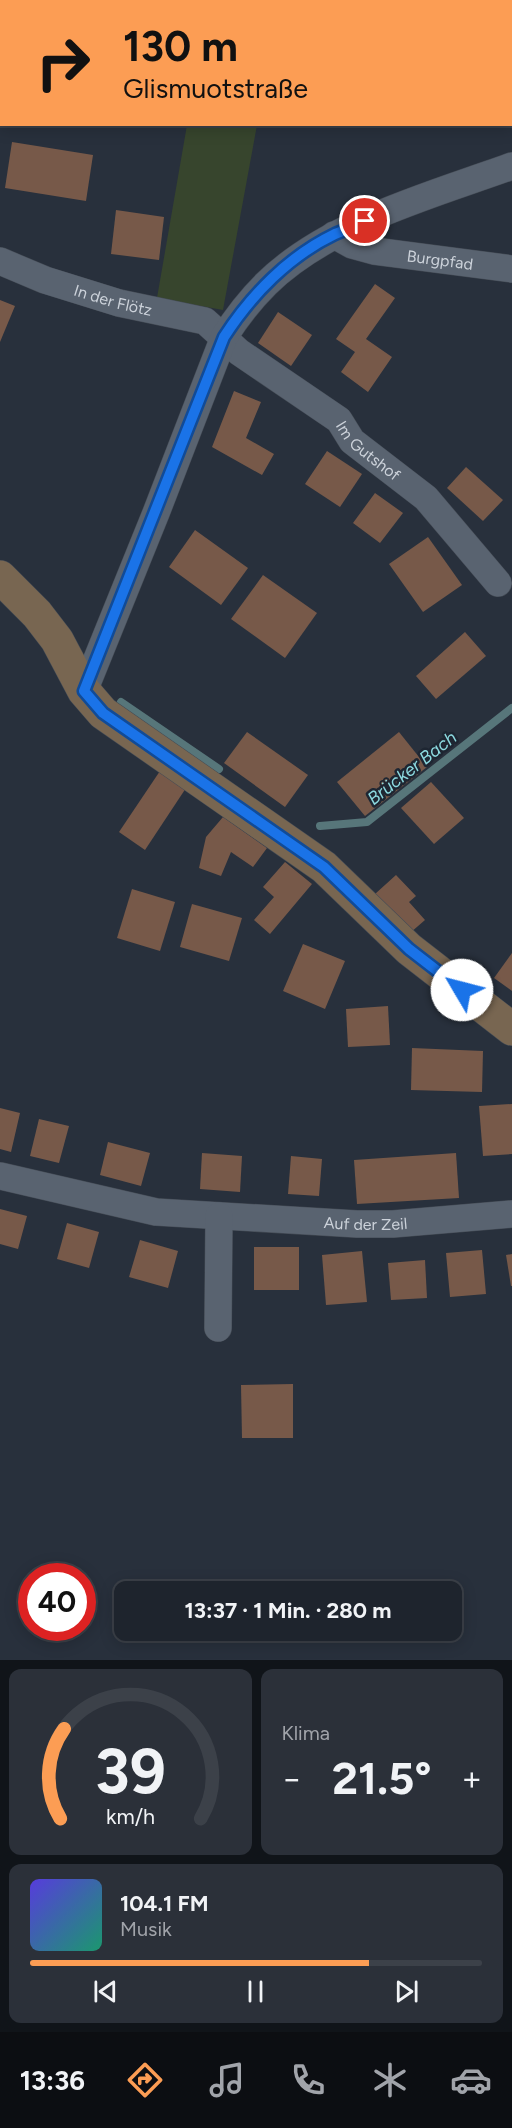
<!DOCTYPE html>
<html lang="de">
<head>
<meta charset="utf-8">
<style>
	body { margin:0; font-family:Figtree,sans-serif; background:#2b3039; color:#f1f3f6; height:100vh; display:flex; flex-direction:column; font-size:22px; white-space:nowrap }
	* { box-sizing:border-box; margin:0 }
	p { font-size:20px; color:#a1a4aa }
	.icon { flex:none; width:33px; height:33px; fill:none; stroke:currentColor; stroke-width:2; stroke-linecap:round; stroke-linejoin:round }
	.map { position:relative; height:1660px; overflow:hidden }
	.panel { display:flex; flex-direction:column; gap:9px; padding:9px; background:#101419; flex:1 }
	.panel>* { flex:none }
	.banner { position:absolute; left:0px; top:0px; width:513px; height:126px; box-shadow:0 3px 15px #0003,0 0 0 2px #3c4149; background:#fc9d54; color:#111; overflow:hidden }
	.speed { position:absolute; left:18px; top:1563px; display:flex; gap:12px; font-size:30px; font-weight:700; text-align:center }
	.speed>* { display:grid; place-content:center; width:78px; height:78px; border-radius:50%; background:#1e242d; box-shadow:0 3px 15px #0003,0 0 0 2px #3c4149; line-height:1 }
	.speed .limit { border:9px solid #d22; background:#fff; color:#111 }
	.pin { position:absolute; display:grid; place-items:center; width:51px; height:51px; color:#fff; margin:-26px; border:3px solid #fff; border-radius:50%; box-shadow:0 2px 6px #0007 }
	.me { position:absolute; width:66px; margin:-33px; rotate:307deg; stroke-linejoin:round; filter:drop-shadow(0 0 4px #0008) }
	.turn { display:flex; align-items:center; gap:21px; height:126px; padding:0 24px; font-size:27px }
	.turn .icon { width:78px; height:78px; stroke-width:2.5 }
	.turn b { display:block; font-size:42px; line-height:51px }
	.big { font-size:45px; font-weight:700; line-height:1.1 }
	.panel .widget { flex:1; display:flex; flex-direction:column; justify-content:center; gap:9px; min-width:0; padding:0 21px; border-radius:12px; background:#2b3039 }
	.panel .dial { align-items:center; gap:0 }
	.dial svg { height:156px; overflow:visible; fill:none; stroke:#3c4149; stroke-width:7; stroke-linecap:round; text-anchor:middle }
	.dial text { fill:#f1f3f6; stroke:none }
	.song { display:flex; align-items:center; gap:18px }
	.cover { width:72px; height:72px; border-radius:9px; background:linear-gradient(135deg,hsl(250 70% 55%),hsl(160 70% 35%)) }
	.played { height:6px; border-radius:3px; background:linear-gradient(90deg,#fc9d54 75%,#3c4149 75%) }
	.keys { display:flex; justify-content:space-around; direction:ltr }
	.heat { display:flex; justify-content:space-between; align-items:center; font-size:33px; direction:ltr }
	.panel .tiles { flex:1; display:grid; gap:9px; grid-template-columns:1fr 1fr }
	.widget:last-child { grid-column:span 2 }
	.trip { position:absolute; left:114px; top:1581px; width:348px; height:60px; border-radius:12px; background:#1e242d; box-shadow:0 3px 15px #0003,0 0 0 2px #3c4149; font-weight:700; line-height:60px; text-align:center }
	.tabs { display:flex; height:96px; justify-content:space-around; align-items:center; background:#0c0e12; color:#a1a4aa }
	.tabs .icon { width:42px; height:42px }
	.tabs .on { color:#fc9d54 }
	.tabs b { font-size:27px; color:#f1f3f6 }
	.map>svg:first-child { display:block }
	.green { fill:#37452d }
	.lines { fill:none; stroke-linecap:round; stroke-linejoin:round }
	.stream { stroke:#57767a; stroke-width:8 }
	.building { fill:#775949 }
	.street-casing { stroke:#454c56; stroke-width:28 }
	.secondary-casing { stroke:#454c56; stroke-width:34 }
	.street { stroke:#596370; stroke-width:27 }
	.secondary { stroke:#786651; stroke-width:33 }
	.route-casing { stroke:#114b97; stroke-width:15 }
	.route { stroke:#1a73e8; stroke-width:10 }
	.labels { text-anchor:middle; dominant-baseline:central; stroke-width:5; stroke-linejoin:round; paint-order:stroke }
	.street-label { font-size:16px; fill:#ccd2da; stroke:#1e2632 }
	.water-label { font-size:18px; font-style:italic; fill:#8cd9df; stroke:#1e2632 }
</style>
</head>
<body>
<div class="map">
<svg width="512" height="1660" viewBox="0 0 512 1660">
	<rect width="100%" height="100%" fill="#28303c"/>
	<polygon class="green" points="187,125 257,125 223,310 157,298"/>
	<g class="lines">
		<g class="stream">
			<polyline points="121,702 219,769"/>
			<polyline points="320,826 367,822 512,708"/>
		</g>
	</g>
	<g class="building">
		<polygon points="12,142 93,155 86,201 5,188"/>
		<polygon points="116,210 164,217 159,260 111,254"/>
		<polygon points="375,284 395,298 366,339 392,357 368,392 341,372 355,352 336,339"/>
		<polygon points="0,300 15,306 0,342"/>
		<polygon points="278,312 312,335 291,366 258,343"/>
		<polygon points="234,391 261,402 246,438 274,454 262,475 212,447"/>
		<polygon points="327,451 362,474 340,507 305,484"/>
		<polygon points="466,467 503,500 483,521 447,488"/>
		<polygon points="375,493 403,513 380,543 353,523"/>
		<polygon points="195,530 248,568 221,605 169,567"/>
		<polygon points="428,537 462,585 423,612 389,564"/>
		<polygon points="263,575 317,613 285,658 231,619"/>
		<polygon points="465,632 486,656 436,699 416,676"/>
		<polygon points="247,732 308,775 285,807 224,763"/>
		<polygon points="399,732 427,767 365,816 337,782"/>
		<polygon points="160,771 186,788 145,850 119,832"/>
		<polygon points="431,782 464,818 434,844 401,808"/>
		<polygon points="223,817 267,848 253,867 231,852 221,876 199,868 206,837"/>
		<polygon points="285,862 312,884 270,934 254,920 274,897 263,887"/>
		<polygon points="396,875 416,896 409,902 425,920 410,933 375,894"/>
		<polygon points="132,889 175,902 160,951 117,938"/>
		<polygon points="192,904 242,918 229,961 180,947"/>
		<polygon points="303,944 345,961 325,1009 283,991"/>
		<polygon points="512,953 512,991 494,978"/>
		<polygon points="388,1006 390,1045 348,1047 346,1009"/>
		<polygon points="412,1048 483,1051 482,1092 411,1090"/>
		<polygon points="512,1104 512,1154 483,1156 479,1106"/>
		<polygon points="0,1108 20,1113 11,1152 0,1149"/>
		<polygon points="39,1119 69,1126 59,1163 30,1156"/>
		<polygon points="108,1142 150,1153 141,1186 100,1175"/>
		<polygon points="202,1153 242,1156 240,1192 200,1189"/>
		<polygon points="456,1153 459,1198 357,1204 354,1160"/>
		<polygon points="291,1156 322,1159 319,1196 288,1194"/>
		<polygon points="0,1209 27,1216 18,1249 0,1244"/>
		<polygon points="67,1223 99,1232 89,1268 57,1259"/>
		<polygon points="140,1240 178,1251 168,1288 129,1277"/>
		<rect x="254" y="1247" width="45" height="43"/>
		<polygon points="482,1250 486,1294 450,1297 446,1253"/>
		<polygon points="362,1251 367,1302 326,1305 322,1255"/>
		<polygon points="512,1254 512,1286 511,1286 506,1255"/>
		<polygon points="425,1260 427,1298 391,1300 388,1263"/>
		<polygon points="293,1384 293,1438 242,1438 241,1385"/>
	</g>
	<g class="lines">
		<defs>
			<g id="street">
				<path id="s1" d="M334,235L352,245L374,251L512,269"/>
				<path id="s2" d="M0,261L45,280L119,303L205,321L239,352L339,420L352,441L426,498L498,583"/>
				<path d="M84,691L156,513L224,337C236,318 250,300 266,284C328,223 432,195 512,166"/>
				<path id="s3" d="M0,1176L156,1212L357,1224H393L512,1214"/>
				<polyline points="218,1328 219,1216"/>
			</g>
			<polyline id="secondary" points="0,577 37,614 57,640 84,691 103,713 324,867 409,949 512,1029"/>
		</defs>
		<use href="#street" class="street-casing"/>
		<use href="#secondary" class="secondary-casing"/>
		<use href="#street" class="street"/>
		<use href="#secondary" class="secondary"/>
	</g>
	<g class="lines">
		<defs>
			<path id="route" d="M365,221C356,226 345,230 335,234C289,256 251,295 224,337L84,691L103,713L324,867L409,949L462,990"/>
		</defs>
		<use href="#route" class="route-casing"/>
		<use href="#route" class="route"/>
	</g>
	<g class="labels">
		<g class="street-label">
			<text stroke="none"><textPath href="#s1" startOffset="110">Burgpfad</textPath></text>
			<text stroke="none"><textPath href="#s2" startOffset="120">In der Flötz</textPath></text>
			<text stroke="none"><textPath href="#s2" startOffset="424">Im Gutshof</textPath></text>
			<text stroke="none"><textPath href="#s3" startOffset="370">Auf der Zeil</textPath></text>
		</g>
		<g class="water-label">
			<text transform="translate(412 768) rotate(-38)">Brücker Bach</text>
		</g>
	</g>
</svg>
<div class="speed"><div class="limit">40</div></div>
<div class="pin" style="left:365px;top:221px;background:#d93025"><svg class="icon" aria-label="arrive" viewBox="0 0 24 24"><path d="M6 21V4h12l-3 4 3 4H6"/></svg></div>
<svg class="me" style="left:462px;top:990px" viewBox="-20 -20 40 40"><circle r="19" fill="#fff"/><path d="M0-13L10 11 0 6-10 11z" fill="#1a73e8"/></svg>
<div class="trip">13:37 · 1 Min. · 280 m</div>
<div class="banner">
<div class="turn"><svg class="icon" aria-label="right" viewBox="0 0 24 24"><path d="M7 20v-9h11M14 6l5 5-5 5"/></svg><div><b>130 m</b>Glismuotstraße</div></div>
</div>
</div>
<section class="panel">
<div class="tiles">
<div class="widget dial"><svg viewBox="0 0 100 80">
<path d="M14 69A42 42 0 1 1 86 69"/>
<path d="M14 69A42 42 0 0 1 16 23" stroke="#fc9d54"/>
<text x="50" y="56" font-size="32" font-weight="700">39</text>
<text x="50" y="72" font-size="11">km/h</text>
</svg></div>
<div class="widget"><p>Klima</p>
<div class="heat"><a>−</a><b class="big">21.5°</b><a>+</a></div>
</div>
<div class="widget">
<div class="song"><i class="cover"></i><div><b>104.1 FM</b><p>Musik</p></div></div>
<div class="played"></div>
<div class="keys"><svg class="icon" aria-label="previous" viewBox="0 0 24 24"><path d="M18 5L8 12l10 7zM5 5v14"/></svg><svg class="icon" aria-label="pause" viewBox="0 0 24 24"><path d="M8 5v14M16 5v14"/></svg><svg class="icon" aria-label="next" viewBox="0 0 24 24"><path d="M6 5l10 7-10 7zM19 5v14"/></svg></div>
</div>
</div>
</section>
<nav class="tabs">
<b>13:36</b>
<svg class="icon on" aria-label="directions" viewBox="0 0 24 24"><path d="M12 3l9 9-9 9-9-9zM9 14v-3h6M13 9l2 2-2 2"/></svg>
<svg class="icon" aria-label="music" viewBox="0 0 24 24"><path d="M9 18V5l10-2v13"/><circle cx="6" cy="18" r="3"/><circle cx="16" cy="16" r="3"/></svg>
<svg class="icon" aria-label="phone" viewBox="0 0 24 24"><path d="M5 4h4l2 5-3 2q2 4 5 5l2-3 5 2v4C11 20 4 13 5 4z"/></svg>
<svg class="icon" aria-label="climate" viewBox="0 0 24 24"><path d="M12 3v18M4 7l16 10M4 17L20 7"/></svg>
<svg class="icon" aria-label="car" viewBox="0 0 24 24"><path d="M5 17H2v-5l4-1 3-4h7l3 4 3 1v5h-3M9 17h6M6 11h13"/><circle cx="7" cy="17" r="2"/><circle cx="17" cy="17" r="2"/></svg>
</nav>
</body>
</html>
